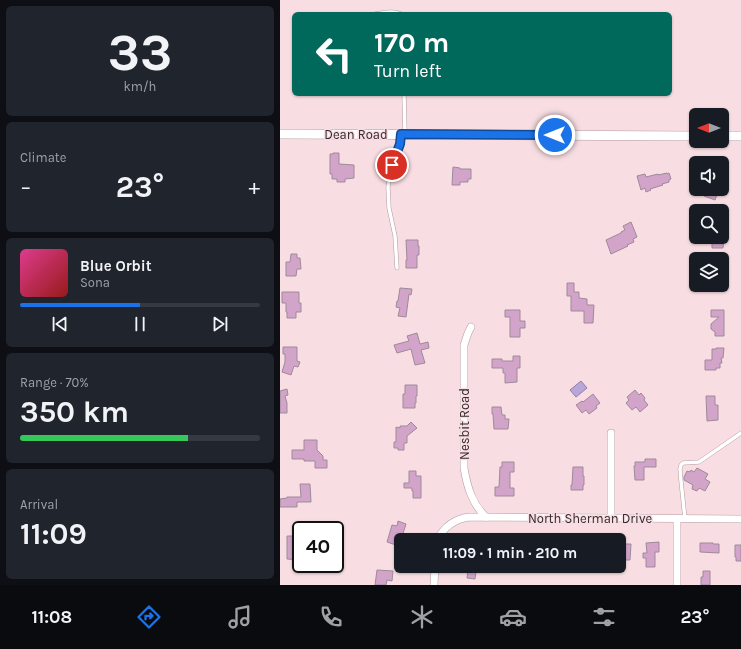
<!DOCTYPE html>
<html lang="en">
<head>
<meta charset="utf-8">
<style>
	body { margin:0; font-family:Karla,sans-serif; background:#20242c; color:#f1f3f6; height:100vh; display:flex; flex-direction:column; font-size:15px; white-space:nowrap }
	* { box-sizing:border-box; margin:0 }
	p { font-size:13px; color:#9ea1a6 }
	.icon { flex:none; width:22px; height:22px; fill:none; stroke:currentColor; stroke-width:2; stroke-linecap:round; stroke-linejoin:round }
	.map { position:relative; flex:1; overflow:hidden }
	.details { display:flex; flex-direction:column; gap:6px; padding:6px; background:#0d0f14; width:280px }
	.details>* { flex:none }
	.guide { position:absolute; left:12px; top:12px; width:380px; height:84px; border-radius:6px; box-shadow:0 1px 3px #0004; background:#00695c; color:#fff; overflow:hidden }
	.needle { width:26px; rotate:270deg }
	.fabs { position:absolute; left:409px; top:108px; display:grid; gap:8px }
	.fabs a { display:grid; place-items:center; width:40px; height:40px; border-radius:6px; background:#171b24; box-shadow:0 1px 3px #0004; font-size:20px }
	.speed { position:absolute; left:12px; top:521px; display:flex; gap:8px; font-size:20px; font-weight:700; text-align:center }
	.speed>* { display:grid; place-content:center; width:52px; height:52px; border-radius:50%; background:#171b24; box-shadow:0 1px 3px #0004; line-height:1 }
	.speed .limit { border:2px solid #111; border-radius:6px; background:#fff; color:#111 }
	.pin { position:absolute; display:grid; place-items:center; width:34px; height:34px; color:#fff; margin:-17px; border:2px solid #fff; border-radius:50%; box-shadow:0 1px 4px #0007 }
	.me { position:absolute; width:44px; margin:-22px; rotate:270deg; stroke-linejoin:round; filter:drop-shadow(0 0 3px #0008) }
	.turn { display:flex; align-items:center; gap:14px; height:84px; padding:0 16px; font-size:18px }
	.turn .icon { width:52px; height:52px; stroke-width:2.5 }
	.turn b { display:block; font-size:28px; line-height:34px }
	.big { font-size:30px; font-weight:700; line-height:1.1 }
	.details .card { flex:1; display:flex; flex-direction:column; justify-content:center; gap:6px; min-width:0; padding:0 14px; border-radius:6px; background:#20242c }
	.details .dial { align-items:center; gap:0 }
	.dial b { font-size:52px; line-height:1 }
	.song { display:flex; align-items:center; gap:12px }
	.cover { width:48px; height:48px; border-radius:6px; background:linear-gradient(135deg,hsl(330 70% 55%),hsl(0 70% 35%)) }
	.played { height:4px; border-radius:2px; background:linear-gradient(90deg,#1a73e8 50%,#363941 50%) }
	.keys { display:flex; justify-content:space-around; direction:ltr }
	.heat { display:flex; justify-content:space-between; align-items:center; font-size:22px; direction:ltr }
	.charge { height:6px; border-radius:3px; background:linear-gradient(90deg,#34c759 70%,#363941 0) }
	.trip { position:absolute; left:114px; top:533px; width:232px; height:40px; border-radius:6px; background:#171b24; box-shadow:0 1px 3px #0004; font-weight:700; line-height:40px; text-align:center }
	.menu { display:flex; height:64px; justify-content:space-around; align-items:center; background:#090b0e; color:#9ea1a6 }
	.menu .icon { width:28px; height:28px }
	.menu .current { color:#1a73e8 }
	.menu b { font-size:18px; color:#f1f3f6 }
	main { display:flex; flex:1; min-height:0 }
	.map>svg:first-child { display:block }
	.water { fill:#b7a7da; stroke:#8f81a6 }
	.building { fill:#d2a4c9; stroke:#9d8a99 }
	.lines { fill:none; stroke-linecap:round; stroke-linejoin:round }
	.lane-casing { stroke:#b49b9f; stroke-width:4.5 }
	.street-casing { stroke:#b49b9f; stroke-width:8 }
	.secondary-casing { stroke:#b49b9f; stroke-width:10 }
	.lane { stroke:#fff; stroke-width:3.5 }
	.street { stroke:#fff; stroke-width:7 }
	.secondary { stroke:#fff; stroke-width:9 }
	.route-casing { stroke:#114b97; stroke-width:10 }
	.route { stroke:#1a73e8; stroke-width:7 }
	.labels { text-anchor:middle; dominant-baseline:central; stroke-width:3; stroke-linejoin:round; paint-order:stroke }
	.street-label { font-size:13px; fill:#33292b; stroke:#f8dee2 }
</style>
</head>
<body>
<main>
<section class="details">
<div class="card dial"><b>33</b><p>km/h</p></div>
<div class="card"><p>Climate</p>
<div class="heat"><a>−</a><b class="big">23°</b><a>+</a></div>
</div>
<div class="card">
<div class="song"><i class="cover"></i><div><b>Blue Orbit</b><p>Sona</p></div></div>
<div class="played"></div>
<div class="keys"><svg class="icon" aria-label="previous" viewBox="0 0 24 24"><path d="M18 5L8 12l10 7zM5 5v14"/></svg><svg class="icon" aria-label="pause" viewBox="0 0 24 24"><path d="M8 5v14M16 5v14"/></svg><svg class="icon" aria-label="next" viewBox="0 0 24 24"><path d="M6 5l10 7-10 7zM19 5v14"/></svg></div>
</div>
<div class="card"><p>Range · 70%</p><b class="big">350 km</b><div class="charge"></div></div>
<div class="card"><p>Arrival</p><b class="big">11:09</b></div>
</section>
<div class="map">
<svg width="461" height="585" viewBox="0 0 461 585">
	<rect width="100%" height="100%" fill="#f8dee2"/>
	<polygon class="water" points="301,381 307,388 296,397 290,390"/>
	<g class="building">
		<polygon points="53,153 59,153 59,164 74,165 74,178 65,179 65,182 57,182 57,179 52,179 52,174 50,174 50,154 53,154"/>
		<polygon points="173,167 180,168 180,169 191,169 191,179 188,179 188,182 180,182 180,185 172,185"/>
		<polygon points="387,173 387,174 389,173 391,179 389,180 389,182 382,184 383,185 370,189 371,190 366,192 365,188 361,190 357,176 365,174 366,177 378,174 378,175"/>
		<polygon points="426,189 439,189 435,200 424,196"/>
		<polygon points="351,222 357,237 353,239 354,242 347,245 348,246 331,254 326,240 341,233 341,232 345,230 343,226"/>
		<polygon points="432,237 444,237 443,248 432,248"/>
		<polygon points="126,240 138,240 138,246 139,246 139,255 137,255 137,268 126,268 126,260 127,260"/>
		<polygon points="11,254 17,254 17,258 20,258 21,269 17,269 16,276 6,276 6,262 10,262"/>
		<polygon points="287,283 294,283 294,292 299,292 299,298 307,299 307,305 314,305 313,323 304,323 304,311 291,311 291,296 287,296"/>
		<polygon points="120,288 132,289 131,295 129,294 126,317 118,316 120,308 116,307 117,301 118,301"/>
		<polygon points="2,292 19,292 19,303 21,303 21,312 16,312 16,318 7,318 7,312 6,312 6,303 2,303"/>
		<polygon points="225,310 240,310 240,321 245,321 245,328 240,328 240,337 230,337 230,317 225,317"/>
		<polygon points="431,310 444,310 444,336 435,336 435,332 431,329 431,324 439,317 431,317"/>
		<polygon points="137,333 140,344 148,342 149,348 141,350 145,363 135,365 131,349 117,353 114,345 129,341 127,336"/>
		<polygon points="3,347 17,347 17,361 20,362 18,367 14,366 11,375 2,372 5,362 5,354 3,354"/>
		<polygon points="436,348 444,348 443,358 441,358 442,363 440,363 440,368 436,368 436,370 425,370 425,360 432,360 432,349 436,349"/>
		<polygon points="233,356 240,356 240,368 237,368 237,382 225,383 225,373 223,373 223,368 212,368 212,359 222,359 222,361 233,361"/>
		<polygon points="125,385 137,385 137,396 136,396 136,403 135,403 135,408 123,408 123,394 125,394"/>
		<polygon points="7,389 8,395 5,396 7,403 7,413 0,413 0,391"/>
		<polygon points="355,390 359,395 361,393 365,398 364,400 368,405 360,412 356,407 352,410 346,403 349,400 347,397"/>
		<polygon points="313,394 320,403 316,406 317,408 309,414 306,410 302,413 296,405 302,401 303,402"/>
		<polygon points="426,396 435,396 435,405 438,405 438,420 427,421"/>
		<polygon points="212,407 221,407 222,415 225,415 225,419 229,419 228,429 214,429 213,414 212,414"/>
		<polygon points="131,422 137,428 127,436 127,443 124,443 124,450 118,450 118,448 114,448 114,442 116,442 116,427 120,428 120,426 127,426"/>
		<polygon points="24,440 37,440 37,450 43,456 43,460 47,460 47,468 35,468 35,461 24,461 24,459 12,459 12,450 24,450"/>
		<polygon points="365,459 376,459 376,467 364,467 364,480 355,480 354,466 355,466 355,462 365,462"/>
		<polygon points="222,462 234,462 234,472 230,472 230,488 234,488 234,496 215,496 215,487 219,487 220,467 222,467"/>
		<polygon points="293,467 303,467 303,476 304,476 304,485 303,485 303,490 291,490 291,485 292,485"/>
		<polygon points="417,468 428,474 425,479 430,482 425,491 419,488 417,491 412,489 413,485 404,480 404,477 407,471 410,472 411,470 414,472"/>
		<polygon points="129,471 136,471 136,476 141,476 141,498 133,498 133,491 132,491 132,488 124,488 124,483 129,483"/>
		<polygon points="20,484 30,484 31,502 17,502 17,507 0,507 0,499 7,498 7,497 21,497"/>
		<polygon points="118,521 126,524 119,546 107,542 112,525 117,526"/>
		<polygon points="7,536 15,536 15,552 21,552 21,560 7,559"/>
		<polygon points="379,542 379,552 375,552 375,567 366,567 366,558 363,558 363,553 367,553 366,543"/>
		<polygon points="420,543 433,543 433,544 439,544 439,553 420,552"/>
		<polygon points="339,544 351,544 350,560 339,560"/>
		<polygon points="455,545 461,545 461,561 456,561 456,557 455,557"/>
		<polygon points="185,566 201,566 201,571 196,571 195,579 187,578 188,570 185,569"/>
		<polygon points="97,570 113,571 112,581 107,580 106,585 95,585"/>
		<polygon points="423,571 430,571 430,585 421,585 421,577 423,577"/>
	</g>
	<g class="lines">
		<defs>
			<g id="lane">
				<path d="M95,14C103,13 113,10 121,14"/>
				<polyline points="124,94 125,133"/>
				<polyline points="117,268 115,236 109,208 108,187 112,165 121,144 121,135"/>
				<polyline points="405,519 401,481 400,469 401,465 403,463 419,462 461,433"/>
			</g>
			<g id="street">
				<path d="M191,327L188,333L184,345V468C187,486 192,504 206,517"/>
				<polyline points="331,519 331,433"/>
				<polyline points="397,519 397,585"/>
				<path d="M157,540C164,527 174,519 189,517L461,519"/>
				<polyline points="154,585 155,566"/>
			</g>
			<g id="secondary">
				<polyline points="0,134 416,136"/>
				<polyline points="442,136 461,136"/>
			</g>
		</defs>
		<use href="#lane" class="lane-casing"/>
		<use href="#street" class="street-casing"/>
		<use href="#secondary" class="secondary-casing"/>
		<use href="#lane" class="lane"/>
		<use href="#street" class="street"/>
		<use href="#secondary" class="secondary"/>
	</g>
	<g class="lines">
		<defs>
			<polyline id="route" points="112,165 120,144 121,134 275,135"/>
		</defs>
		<use href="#route" class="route-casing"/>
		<use href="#route" class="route"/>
	</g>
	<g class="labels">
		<g class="street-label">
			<text x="76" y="134">Dean Road</text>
			<text transform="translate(184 424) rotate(-90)">Nesbit Road</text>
			<text x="310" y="518">North Sherman Drive</text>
		</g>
	</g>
</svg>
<div class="fabs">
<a><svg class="needle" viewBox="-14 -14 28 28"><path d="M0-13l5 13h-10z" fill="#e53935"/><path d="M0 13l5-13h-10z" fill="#9ea1a6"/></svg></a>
<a><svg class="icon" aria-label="sound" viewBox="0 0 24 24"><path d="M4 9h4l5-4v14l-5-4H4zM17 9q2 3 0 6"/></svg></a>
<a><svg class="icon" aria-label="search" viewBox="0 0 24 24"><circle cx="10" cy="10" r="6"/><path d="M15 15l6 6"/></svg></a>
<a><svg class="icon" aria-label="layers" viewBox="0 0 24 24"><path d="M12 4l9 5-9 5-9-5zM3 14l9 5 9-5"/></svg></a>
</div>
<div class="speed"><div class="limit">40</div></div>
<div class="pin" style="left:112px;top:165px;background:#d93025"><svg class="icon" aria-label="arrive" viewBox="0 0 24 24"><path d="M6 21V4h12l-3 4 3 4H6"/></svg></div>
<svg class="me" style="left:275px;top:135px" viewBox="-20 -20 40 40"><circle r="17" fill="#1a73e8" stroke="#fff" stroke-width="3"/><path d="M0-11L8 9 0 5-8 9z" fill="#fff"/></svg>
<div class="trip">11:09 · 1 min · 210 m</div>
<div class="guide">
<div class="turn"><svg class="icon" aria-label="left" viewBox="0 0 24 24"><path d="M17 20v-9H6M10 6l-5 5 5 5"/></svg><div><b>170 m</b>Turn left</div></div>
</div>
</div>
</main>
<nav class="menu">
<b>11:08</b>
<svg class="icon current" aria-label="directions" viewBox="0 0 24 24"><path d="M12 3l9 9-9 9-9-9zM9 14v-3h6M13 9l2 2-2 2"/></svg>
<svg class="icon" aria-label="music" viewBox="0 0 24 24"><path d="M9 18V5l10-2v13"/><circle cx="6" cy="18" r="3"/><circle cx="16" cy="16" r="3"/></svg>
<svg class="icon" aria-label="phone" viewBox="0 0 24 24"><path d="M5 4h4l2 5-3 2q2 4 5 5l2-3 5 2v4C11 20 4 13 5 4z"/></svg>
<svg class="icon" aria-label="climate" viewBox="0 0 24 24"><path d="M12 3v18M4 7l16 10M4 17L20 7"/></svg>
<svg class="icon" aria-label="car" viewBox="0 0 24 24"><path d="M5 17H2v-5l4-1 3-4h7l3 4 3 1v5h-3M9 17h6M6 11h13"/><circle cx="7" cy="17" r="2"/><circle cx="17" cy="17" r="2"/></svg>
<svg class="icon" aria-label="filters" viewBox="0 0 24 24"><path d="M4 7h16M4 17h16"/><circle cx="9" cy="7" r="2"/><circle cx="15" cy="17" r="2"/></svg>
<b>23°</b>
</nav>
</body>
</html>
